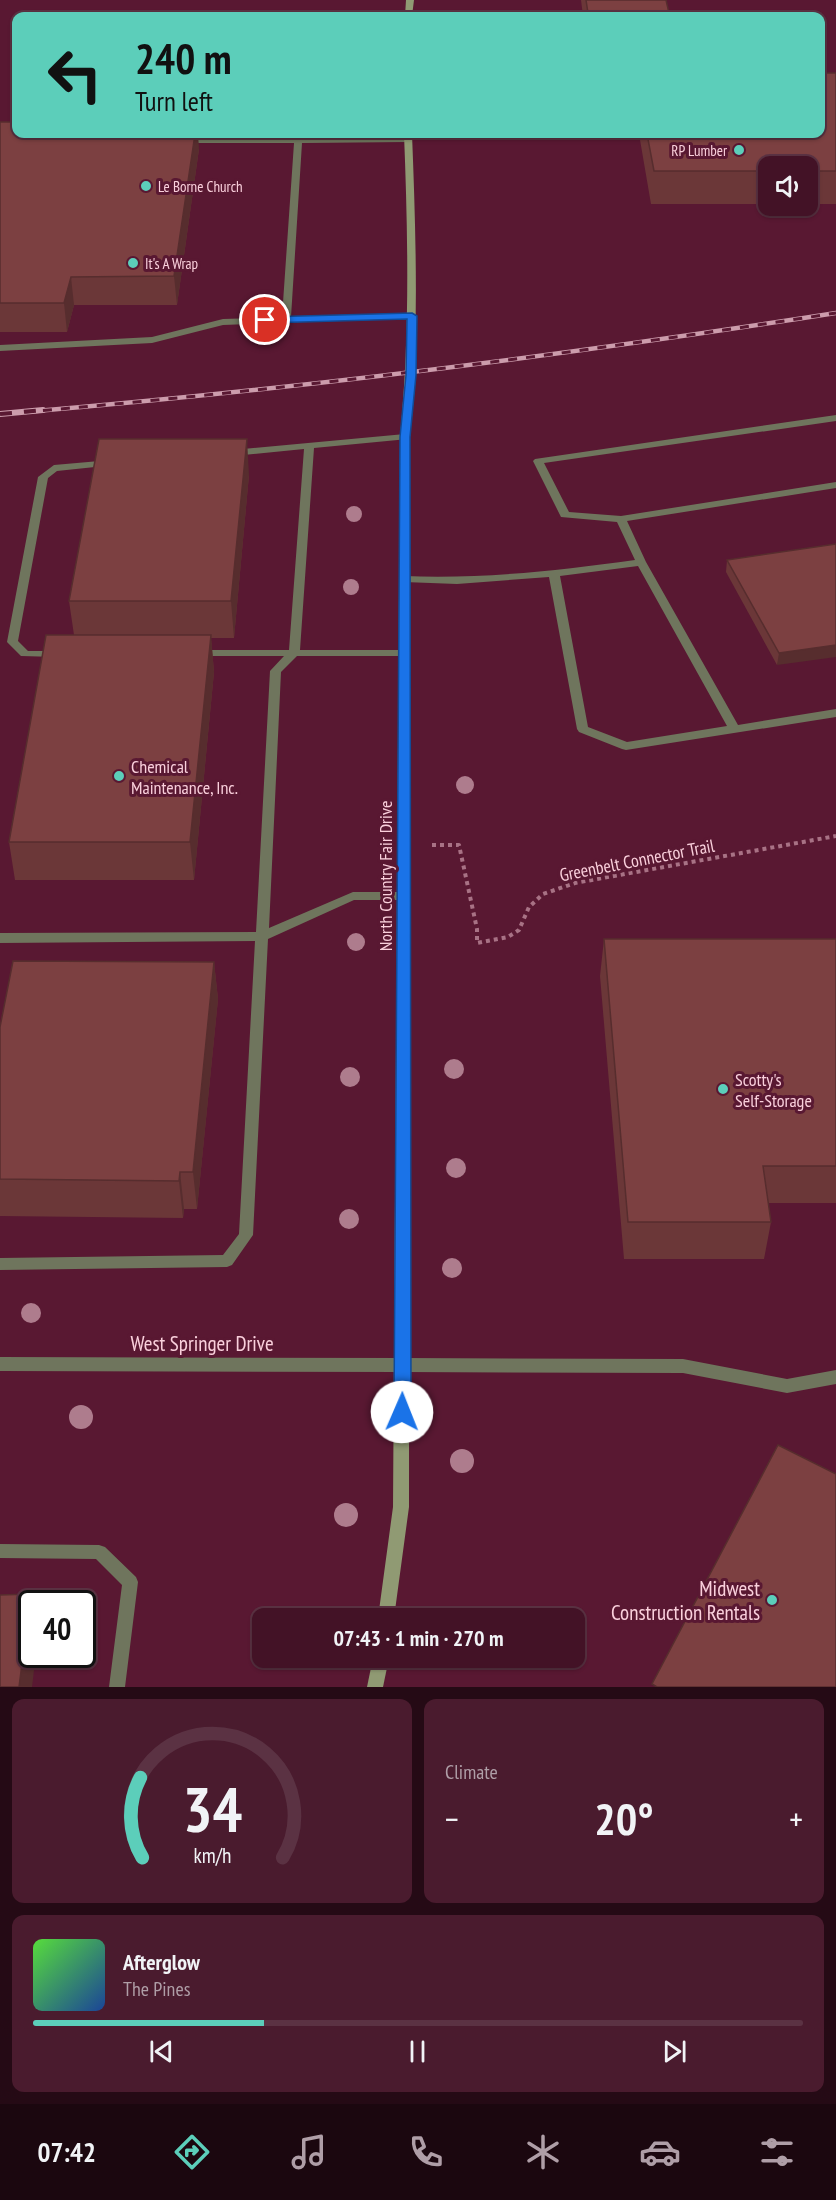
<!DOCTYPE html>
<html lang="en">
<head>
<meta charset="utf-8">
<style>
	body { margin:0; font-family:"PT Sans Narrow",sans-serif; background:#4a1b2e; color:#f1f3f6; height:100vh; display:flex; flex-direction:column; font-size:22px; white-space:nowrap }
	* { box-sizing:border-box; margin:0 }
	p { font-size:20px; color:#af9ea7 }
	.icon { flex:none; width:33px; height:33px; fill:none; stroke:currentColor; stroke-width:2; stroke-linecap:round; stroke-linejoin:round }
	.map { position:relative; height:1687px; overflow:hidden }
	.panel { display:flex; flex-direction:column; gap:12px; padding:12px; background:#250a15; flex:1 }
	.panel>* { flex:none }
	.banner { position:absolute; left:12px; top:12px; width:813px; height:126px; border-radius:12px; box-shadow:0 2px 4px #0004,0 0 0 2px #5b3243; background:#5cceba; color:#111; overflow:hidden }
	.controls { position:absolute; left:758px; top:156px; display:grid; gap:12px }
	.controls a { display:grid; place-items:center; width:60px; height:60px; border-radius:12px; background:#431226; box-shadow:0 2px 4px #0004,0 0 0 2px #5b3243; font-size:30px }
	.speed { position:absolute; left:18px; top:1590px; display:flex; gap:12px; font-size:30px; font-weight:700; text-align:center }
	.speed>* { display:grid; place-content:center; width:78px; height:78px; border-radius:50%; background:#431226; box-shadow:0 2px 4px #0004,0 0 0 2px #5b3243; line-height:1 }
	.speed .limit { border:3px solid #111; border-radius:9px; background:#fff; color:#111 }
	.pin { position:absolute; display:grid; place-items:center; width:51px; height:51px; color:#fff; margin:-26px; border:3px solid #fff; border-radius:50%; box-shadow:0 2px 6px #0007 }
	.me { position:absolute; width:66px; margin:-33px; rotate:1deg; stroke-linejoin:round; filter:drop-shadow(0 0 4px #0008) }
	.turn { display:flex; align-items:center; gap:21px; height:126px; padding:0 24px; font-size:27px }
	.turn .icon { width:78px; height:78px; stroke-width:2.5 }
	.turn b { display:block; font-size:42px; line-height:51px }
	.big { font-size:45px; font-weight:600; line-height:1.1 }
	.panel .card { flex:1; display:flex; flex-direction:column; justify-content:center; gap:9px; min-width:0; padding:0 21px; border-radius:12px; background:#4a1b2e }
	.panel .dial { align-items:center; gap:0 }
	.dial svg { height:156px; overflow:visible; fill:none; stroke:#5b3243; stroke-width:7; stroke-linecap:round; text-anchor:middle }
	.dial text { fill:#f1f3f6; stroke:none }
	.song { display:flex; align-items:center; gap:18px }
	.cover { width:72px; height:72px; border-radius:9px; background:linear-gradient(135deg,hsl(110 70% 55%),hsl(220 70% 35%)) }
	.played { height:6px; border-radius:3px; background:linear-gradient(90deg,#5cceba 30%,#5b3243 30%) }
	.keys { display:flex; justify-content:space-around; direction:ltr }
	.heat { display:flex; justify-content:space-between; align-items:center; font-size:33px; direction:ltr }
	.panel .tiles { flex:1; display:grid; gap:12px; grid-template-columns:1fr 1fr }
	.card:last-child { grid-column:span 2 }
	.trip { position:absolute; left:252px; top:1608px; width:333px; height:60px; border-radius:12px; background:#431226; box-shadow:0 2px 4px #0004,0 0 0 2px #5b3243; font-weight:600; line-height:60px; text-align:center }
	.menu { display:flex; height:96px; justify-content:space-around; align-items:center; background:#1b070f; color:#af9ea7 }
	.menu .icon { width:42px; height:42px }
	.menu .current { color:#5cceba }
	.menu b { font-size:27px; color:#f1f3f6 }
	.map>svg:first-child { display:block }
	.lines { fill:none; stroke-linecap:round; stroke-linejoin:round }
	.path { stroke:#a87285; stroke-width:4; stroke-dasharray:4 4; stroke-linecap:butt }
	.lane { fill:#6f755d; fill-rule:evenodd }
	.street { fill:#6f755d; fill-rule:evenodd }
	.secondary { fill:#909a73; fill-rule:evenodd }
	.rail-far1-casing { stroke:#cc9cac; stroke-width:4.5 }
	.rail-casing { stroke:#cc9cac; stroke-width:6 }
	.rail-far1 { stroke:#591832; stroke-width:3; stroke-dasharray:9; stroke-linecap:butt }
	.rail { stroke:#591832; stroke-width:4; stroke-dasharray:12; stroke-linecap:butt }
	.tree { fill:#ae7c8d }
	.wall { fill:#6b3738 }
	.shaded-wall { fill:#572d2e }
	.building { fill:#7c4041; stroke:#572d2e; stroke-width:1.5 }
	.route { fill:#1a73e8; stroke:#114b97; stroke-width:1.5 }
	.poi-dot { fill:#5cceba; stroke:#591832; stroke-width:2 }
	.labels { text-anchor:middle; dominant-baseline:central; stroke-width:6; stroke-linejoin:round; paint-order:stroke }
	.far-poi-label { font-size:15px; fill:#fad0dc; stroke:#591832; text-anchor:start }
	.poi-label { font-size:18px; fill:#fad0dc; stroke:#591832; text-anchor:start }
	.street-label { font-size:18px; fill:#fad0dc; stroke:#591832 }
	.near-street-label { font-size:21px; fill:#fad0dc; stroke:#591832 }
	.near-poi-label { font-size:21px; fill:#fad0dc; stroke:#591832; text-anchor:end }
</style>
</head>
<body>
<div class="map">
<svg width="836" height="1687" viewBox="0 0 836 1687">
	<rect width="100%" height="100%" fill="#591832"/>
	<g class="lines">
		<polyline class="path" points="432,845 459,845 477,929 477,943 508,937 519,930 529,907 543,894 575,883 836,836"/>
		<g class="lane">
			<polygon points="298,138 408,138 412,140 408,142 302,143 291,317 412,313 416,316 415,318 223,325 152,343 0,351 0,345 152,337 223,319 282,317 294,143 184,143 180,141 184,139"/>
			<path d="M836,415V421L544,463L569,512L621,516L836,482V488L627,521L646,562L738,725L836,709V717L626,750L622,749L579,732L577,729L549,577L457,584L404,582L399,579L404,576C483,579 556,571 635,560L617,522L561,517L533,461L535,459ZM638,566L727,726L627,742L588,727L560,576Z"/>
			<polygon points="405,434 410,437 408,439 314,448 300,650 405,650 410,653 405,656 297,656 281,672 269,928 353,892 404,892 410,896 404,900 354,900 268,939 253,1235 232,1265 227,1267 0,1270 0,1258 223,1255 239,1234 255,941 0,943 0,933 256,932 270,671 284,656 198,656 193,653 198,650 289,650 304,449 233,456 228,453 233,450"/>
			<polygon points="111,460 116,463 114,465 57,471 48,478 18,641 28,651 57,651 62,654 57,657 21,656 7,642 38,477 54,465"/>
			<polygon points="403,1358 683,1359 787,1379 836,1370 836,1384 787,1393 683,1373 403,1372 398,1370 395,1365 398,1360"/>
			<polygon points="0,1544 99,1545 105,1547 136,1577 138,1582 125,1687 109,1687 122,1585 96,1559 0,1558"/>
		</g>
		<polygon class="street" points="0,1357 403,1358 408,1360 411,1365 408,1370 403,1372 0,1371"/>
		<g class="secondary">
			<polygon points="406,0 414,0 412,16 405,16"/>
			<path d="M404,134H412C416,235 419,336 410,437L409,1507L394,1618H378L393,1507L400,437C410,336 408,236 404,134Z"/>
			<polygon points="373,1658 389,1658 383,1687 367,1687"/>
		</g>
		<defs>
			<path id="rail-far1" d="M25,412C297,389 567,355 836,313"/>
			<polyline id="rail" points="0,414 43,410"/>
		</defs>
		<use href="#rail-far1" class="rail-far1-casing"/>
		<use href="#rail" class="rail-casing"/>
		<use href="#rail-far1" class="rail-far1"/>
		<use href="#rail" class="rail"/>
	</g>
	<g class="tree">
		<circle cx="354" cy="514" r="8"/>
		<circle cx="351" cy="587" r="8"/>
		<circle cx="465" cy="785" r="9"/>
		<circle cx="356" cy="942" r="9"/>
		<circle cx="454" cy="1069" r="10"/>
		<circle cx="350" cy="1077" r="10"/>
		<circle cx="456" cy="1168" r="10"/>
		<circle cx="349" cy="1219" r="10"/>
		<circle cx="452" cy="1268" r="10"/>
		<circle cx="31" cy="1313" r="10"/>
		<circle cx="81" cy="1417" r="12"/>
		<circle cx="462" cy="1461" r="12"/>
		<circle cx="346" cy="1515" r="12"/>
	</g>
	<g class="wall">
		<polygon points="581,0 666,0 669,13 669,16 583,16"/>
		<polygon points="836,73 836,204 807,204 807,166 768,166 768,204 651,204 639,134 820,134"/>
		<polygon points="0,122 199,149 177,305 74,305 67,332 0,332"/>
		<polygon points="249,475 234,638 211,638 214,672 194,880 15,880 9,842 74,635 69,601"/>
		<polygon points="836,544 777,665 726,572 727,560"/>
		<polygon points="604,939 836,939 836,1203 768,1203 771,1222 764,1259 624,1259 600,976"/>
		<polygon points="214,962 218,999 197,1209 184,1209 183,1218 0,1216 0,1027"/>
	</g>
	<g class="shaded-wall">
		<polygon points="195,134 198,134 199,149 177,305 174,276"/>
		<polygon points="71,277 74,305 67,332 64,303"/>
		<polygon points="247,439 249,475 234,638 231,601"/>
		<polygon points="211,635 214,672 194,880 190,842"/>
		<polygon points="836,645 836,657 777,665 779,653"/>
		<polygon points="214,962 218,999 197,1209 193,1172"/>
		<polygon points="180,1172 184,1209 183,1218 179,1181"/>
		<polygon points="31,1594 33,1604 32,1604 32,1654 36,1654 32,1687 19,1687"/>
	</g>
	<g class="building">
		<polygon points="586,0 666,0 669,13 588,13"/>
		<polygon points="820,73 836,73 836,171 807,171 807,166 768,166 768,171 654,171 647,134 820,134"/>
		<polygon points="0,122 16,122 16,134 195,134 174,276 71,277 64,303 0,303"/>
		<polygon points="99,439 247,439 231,601 69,601"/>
		<polygon points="836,544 836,645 779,653 727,560"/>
		<polygon points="46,635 211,635 190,842 9,842"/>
		<polygon points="604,939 836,939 836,1166 763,1166 771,1222 628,1222"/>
		<polygon points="13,961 214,962 193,1172 180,1172 179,1181 0,1179 0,1027"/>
		<polygon points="778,1445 836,1474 836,1687 657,1687 652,1684"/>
		<polygon points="31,1594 19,1687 0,1687 0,1595"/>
	</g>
	<polygon class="route" points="412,313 417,316 416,375 410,437 411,1412 408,1418 402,1420 396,1418 394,1412 400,437 406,375 407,319 265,323 260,320 265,317"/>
	<g class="poi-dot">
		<circle cx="739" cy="150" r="6"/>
		<circle cx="146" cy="186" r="6"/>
		<circle cx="133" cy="263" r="6"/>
		<circle cx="119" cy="776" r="6"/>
		<circle cx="723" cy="1089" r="6"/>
		<circle cx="772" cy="1600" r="6"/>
	</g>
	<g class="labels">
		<g class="far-poi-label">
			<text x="727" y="150" text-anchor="end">RP Lumber</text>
			<text x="158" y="186">Le Borne Church</text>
			<text x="145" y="263">It's A Wrap</text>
		</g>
		<g class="poi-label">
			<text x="131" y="766">Chemical<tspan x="131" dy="21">Maintenance, Inc.</tspan></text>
			<text x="735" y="1079">Scotty's<tspan x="735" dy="21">Self-Storage</tspan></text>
		</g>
		<g class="street-label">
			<text transform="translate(637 860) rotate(-11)">Greenbelt Connector Trail</text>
			<text transform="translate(385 876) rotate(-90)">North Country Fair Drive</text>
		</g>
		<g class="near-street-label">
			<text x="202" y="1343">West Springer Drive</text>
		</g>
		<g class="near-poi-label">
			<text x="760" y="1588">Midwest<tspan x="760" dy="24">Construction Rentals</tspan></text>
		</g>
	</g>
</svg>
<div class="controls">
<a><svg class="icon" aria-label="sound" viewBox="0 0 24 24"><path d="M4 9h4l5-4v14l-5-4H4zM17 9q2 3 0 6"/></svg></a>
</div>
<div class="speed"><div class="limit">40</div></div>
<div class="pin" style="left:265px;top:320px;background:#d93025"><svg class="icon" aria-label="arrive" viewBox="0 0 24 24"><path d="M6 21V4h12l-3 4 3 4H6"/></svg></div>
<svg class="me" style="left:402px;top:1412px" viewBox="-20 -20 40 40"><circle r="19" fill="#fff"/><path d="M0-13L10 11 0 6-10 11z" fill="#1a73e8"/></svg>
<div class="trip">07:43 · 1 min · 270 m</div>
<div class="banner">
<div class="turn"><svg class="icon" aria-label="left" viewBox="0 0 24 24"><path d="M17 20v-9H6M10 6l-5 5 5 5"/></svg><div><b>240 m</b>Turn left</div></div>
</div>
</div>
<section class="panel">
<div class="tiles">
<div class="card dial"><svg viewBox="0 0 100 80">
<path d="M14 69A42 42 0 1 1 86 69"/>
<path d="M14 69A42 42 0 0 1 13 28" stroke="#5cceba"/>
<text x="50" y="56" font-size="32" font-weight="700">34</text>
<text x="50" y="72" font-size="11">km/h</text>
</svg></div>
<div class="card"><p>Climate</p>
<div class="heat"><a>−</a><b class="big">20°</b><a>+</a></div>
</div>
<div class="card">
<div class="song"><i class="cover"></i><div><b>Afterglow</b><p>The Pines</p></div></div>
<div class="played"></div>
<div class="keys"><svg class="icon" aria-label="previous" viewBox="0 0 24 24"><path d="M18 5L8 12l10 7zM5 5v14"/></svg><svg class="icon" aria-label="pause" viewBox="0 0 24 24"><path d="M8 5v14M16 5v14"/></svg><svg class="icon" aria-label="next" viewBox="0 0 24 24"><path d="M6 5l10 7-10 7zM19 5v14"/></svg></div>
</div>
</div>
</section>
<nav class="menu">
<b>07:42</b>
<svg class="icon current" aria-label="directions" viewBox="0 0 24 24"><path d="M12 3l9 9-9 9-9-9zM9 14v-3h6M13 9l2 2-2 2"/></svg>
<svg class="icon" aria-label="music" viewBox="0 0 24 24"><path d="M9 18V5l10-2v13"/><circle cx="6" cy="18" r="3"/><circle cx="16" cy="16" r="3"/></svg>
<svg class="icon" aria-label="phone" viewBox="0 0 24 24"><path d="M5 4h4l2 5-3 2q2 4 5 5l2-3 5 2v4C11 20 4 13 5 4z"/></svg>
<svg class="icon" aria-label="climate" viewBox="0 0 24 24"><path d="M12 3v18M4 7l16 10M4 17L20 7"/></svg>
<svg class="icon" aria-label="car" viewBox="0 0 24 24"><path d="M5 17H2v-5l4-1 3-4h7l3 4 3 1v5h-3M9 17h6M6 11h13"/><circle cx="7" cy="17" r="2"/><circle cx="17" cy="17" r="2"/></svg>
<svg class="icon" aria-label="filters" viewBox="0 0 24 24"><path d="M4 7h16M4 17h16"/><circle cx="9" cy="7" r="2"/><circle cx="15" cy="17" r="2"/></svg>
</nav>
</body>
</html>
